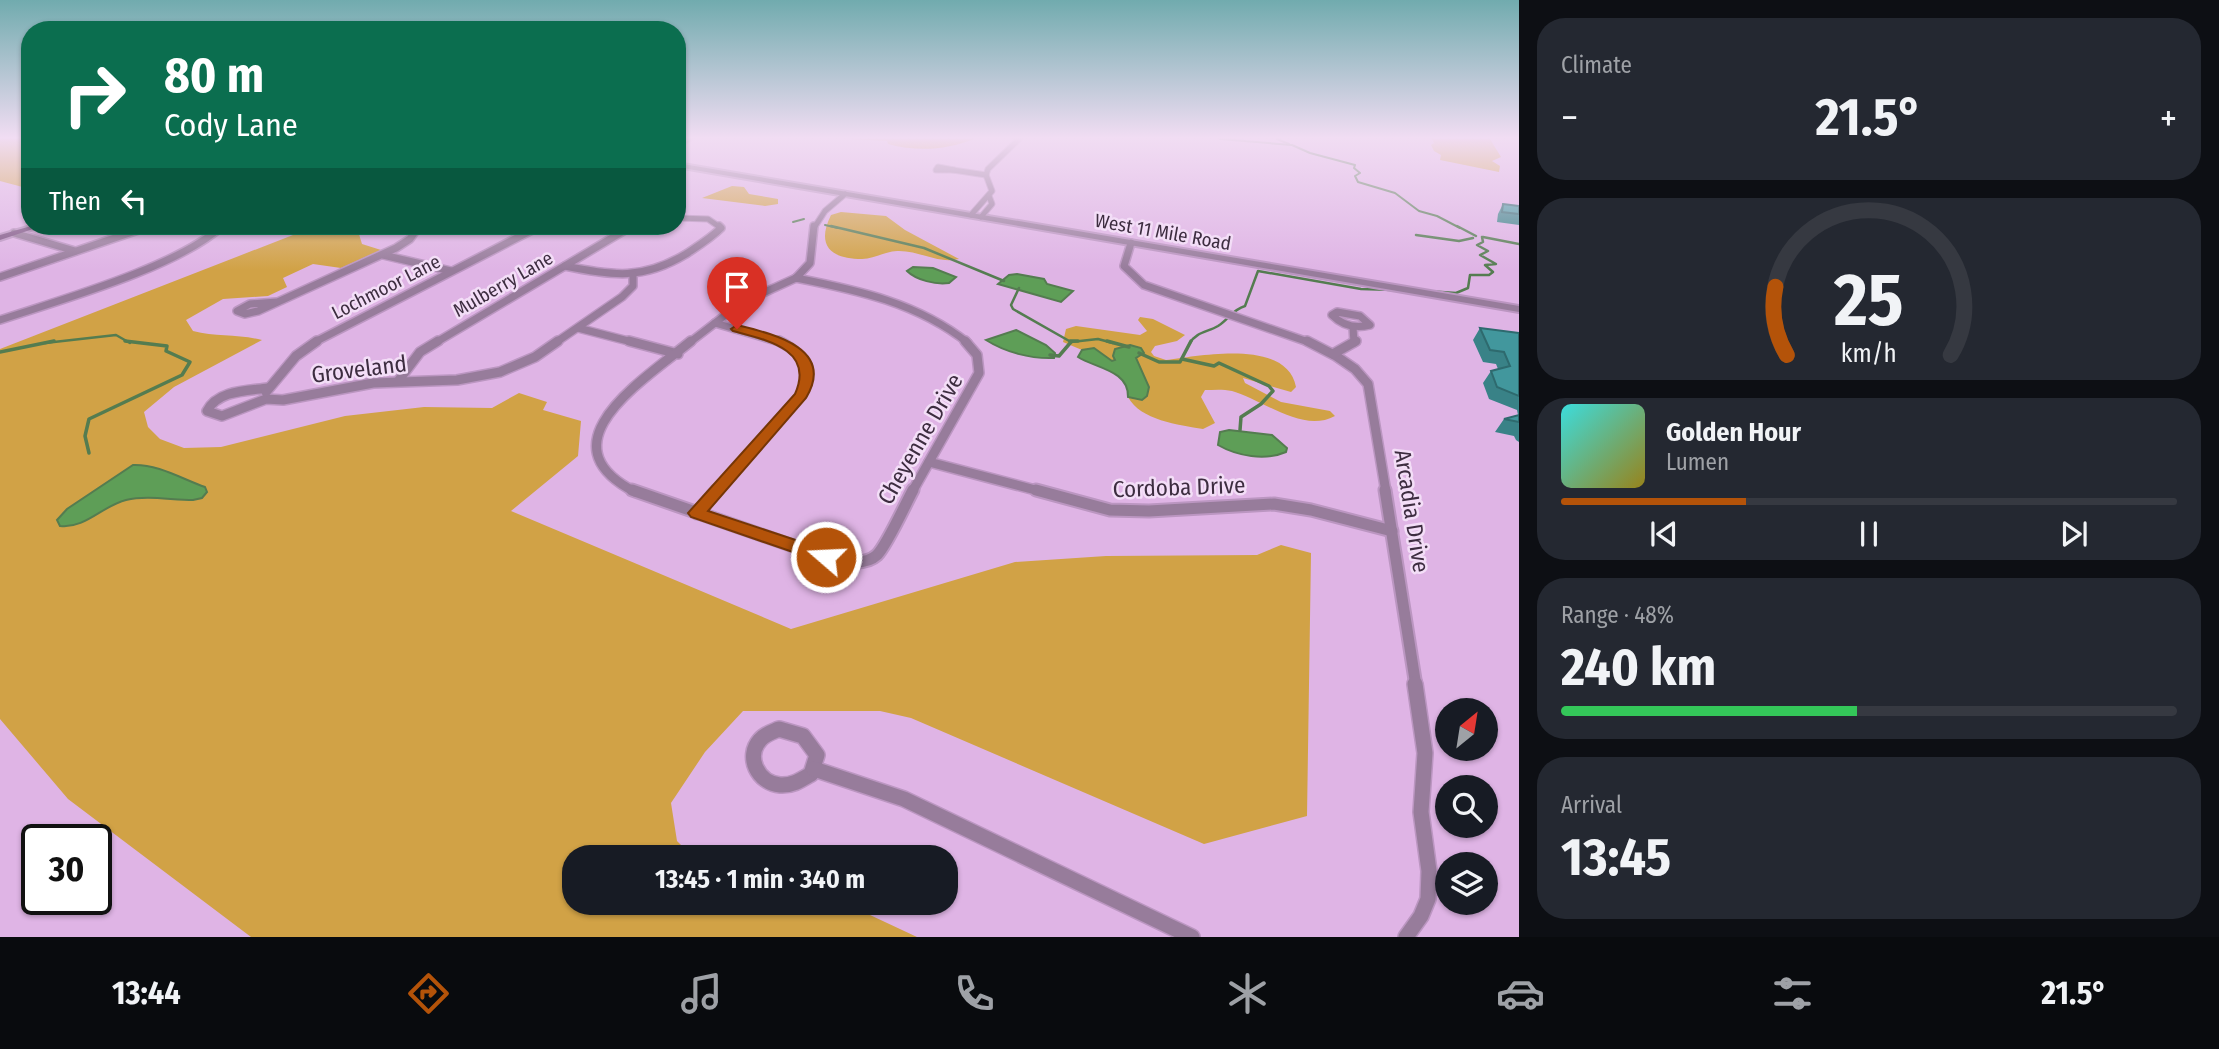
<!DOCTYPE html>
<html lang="en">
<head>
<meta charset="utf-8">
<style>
	body { margin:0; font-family:"Fira Sans Condensed",sans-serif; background:#242831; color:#f1f3f6; height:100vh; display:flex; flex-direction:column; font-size:26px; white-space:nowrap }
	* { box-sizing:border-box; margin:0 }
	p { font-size:23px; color:#9ea1a6 }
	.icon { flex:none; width:38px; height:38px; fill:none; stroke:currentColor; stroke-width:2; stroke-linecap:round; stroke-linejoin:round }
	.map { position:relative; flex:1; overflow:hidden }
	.details { display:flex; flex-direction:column; gap:18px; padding:18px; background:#0d0f14; width:700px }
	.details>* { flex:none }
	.hud { position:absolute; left:21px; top:21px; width:665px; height:214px; border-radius:28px; box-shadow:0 2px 5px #0004; background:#0b6e4f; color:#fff; overflow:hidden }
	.needle { width:46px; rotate:30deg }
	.tools { position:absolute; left:1435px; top:698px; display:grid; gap:14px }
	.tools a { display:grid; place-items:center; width:63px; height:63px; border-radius:50%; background:#171b24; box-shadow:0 2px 5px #0004; font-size:35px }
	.speed { position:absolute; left:21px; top:824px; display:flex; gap:14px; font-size:35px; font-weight:700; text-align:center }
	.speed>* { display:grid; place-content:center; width:91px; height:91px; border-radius:50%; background:#171b24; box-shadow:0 2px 5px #0004; line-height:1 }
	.speed .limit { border:4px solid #111; border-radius:10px; background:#fff; color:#111 }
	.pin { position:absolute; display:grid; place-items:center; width:60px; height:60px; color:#fff; margin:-72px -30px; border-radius:50% 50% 50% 0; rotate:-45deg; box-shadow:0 0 7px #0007 }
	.pin .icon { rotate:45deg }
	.me { position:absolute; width:77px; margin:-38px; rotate:289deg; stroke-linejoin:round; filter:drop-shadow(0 0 5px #0008) }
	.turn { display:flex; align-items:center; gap:24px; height:147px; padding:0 28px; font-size:32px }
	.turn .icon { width:91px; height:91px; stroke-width:2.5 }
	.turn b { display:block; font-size:49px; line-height:60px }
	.then { display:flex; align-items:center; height:66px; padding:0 28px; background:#0003; gap:14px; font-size:26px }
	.big { font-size:52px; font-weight:700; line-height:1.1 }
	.details .card { flex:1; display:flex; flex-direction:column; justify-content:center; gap:10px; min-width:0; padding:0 24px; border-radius:28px; background:#242831 }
	.details .dial { align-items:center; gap:0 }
	.dial svg { height:182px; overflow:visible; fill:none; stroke:#363941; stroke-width:7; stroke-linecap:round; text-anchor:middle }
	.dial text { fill:#f1f3f6; stroke:none }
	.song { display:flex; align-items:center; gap:21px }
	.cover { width:84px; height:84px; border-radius:10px; background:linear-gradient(135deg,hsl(180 70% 55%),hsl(50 70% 35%)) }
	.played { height:7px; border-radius:4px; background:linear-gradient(90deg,#b45309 30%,#363941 30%) }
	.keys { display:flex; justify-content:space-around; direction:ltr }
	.heat { display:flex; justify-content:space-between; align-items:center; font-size:38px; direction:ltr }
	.charge { height:10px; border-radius:5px; background:linear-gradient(90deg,#34c759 48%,#363941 0) }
	.trip { position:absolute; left:562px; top:845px; width:396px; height:70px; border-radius:28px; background:#171b24; box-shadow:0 2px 5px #0004; font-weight:700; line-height:70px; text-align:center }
	.tabs { display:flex; height:112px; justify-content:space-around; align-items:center; background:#090b0e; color:#9ea1a6 }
	.tabs .icon { width:49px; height:49px }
	.tabs .selected { color:#b45309 }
	.tabs b { font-size:32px; color:#f1f3f6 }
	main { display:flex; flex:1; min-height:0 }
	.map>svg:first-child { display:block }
	.green { fill:#d1a246 }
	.water { fill:#5e9e57; stroke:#547c50; stroke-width:2 }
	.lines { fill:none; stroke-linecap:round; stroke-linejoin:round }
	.stream-far2 { stroke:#547c50; stroke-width:2 }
	.stream-far1 { stroke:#547c50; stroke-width:2.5 }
	.stream { stroke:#547c50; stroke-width:3.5 }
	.minor-far4-casing { stroke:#bb96c1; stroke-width:7 }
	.minor-far3-casing { stroke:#bb96c1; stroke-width:10 }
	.minor-far2-casing { stroke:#bb96c1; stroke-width:12 }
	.minor-far1-casing { stroke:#bb96c1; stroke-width:15 }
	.minor-casing { stroke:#bb96c1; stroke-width:18 }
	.tertiary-casing { stroke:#bb96c1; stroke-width:4 }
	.secondary-casing { stroke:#bb96c1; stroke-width:4 }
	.minor-far4 { stroke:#977c9b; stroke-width:5 }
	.minor-far3 { stroke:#977c9b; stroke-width:7 }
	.minor-far2 { stroke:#977c9b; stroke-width:9 }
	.minor-far1 { stroke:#977c9b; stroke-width:11 }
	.minor { stroke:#977c9b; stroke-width:15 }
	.tertiary { fill:#977c9b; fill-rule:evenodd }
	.secondary { fill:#7f5885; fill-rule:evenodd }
	.wall { fill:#398287 }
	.building { fill:#42979d; stroke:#2e6a6e; stroke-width:2 }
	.route { fill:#b45309; stroke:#753606; stroke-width:2 }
	.labels { text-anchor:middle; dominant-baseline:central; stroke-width:5; stroke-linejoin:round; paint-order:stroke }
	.far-street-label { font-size:19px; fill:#3d2d40; stroke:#f3def7 }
	.street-label { font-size:23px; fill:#3d2d40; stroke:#f3def7 }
</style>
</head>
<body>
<main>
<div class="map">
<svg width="1519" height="937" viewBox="0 0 1519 937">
	<rect width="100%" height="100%" fill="#dfb4e5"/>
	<g class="green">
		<polygon points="0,139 30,139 30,189 0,181"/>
		<path d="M850,139H974C946,150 918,152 888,144L887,141Z"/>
		<polygon points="1432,139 1490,139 1501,157 1492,161 1500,166 1499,172 1440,160 1441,155 1434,151 1431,145 1434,143"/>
		<polygon points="732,186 744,187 749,194 778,199 778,204 765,206 702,198"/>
		<path d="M841,212L886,216L905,230L959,259C938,264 920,251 899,251C887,250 875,259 862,259C830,259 816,245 831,215Z"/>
		<path d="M316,226H369L358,231L362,244L381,250L341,268L313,264L283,278L287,287L268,296L223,299L186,320L193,331C216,337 239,334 262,340L174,387L144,412L148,427L160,439L184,448L221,447L345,416L424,407L492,408L519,393L547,402L543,410L581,421L578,456L511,511L791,629L1015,562L1106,556L1257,555L1281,545L1311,553L1307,816L1204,844L911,718L880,711H743L705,752L671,803L677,841L693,857L574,858V903H796L870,915L917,937H251L68,799L0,719V349Z"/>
		<path d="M1140,317L1153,319L1185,335L1177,341L1155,346L1151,352L1154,356L1166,360C1199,356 1287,338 1296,387L1291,392L1243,378L1245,383L1281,402L1330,411L1335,416C1302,434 1262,399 1232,391C1223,389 1213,390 1205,390L1201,397L1215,423L1203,429C1179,425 1140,420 1128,397L1142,400L1149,387L1136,358L1112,361L1094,348L1082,350L1063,342L1066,329L1076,326L1140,335L1147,331L1138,320Z"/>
	</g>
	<g class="water">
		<path d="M913,267L933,268L956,277L949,283C936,285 916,280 907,271Z"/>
		<polygon points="1017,274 1044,279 1047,284 1073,291 1061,302 998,284 1009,275"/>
		<path d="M1016,330L1046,345L1055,353L1054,358C1030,359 1005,352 986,340Z"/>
		<path d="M1130,345L1141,348L1144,353L1136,358L1149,387L1147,396L1142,400L1128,397C1129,370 1095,368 1078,357L1082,350L1094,348L1112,361L1115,360L1113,356L1115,349Z"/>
		<path d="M1229,430L1272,435L1287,448L1286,452C1265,461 1237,456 1218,445L1220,432Z"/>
		<path d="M133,465C158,464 182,479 205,487L207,492L202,498L193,500C171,500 147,495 126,500C102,506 85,529 60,526L57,520L67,509Z"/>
	</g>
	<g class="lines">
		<g class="stream-far2">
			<polyline points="1220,139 1292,145 1310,153 1355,165 1354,168 1360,173 1355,176 1358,182 1395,193 1419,211 1437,216 1460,228"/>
			<polyline points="1277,139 1289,144"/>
			<polyline points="793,222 804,219"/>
			<polyline points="825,225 838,228"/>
		</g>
		<g class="stream-far1">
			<polyline points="831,226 924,248 1004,281"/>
			<polyline points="1457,226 1476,236"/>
			<polyline points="1416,235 1459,241 1473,238"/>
			<polyline points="1483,237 1519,244"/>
			<polyline points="1019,288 1011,305 1013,309 1071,342 1098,339 1113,343"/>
			<polyline points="1427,291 1456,293 1468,288 1470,275 1489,275 1493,272 1485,265 1496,264 1480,255 1488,251 1477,245 1483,242 1482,237"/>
			<polyline points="45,343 116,335 130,343"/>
			<path d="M1190,343C1196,332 1208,332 1218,326C1229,319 1232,310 1245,306L1258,271L1361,289L1394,290"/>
		</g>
		<g class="stream">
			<polyline points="1070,341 1078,341"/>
			<polyline points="1107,341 1129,347"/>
			<polyline points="0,352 54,341"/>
			<polyline points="1139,353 1159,362 1180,362 1191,341"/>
			<polyline points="1050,355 1059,356 1071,342"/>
			<polyline points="1182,359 1214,366 1219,363 1269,386 1273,391 1261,404 1241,417 1240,430"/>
			<polyline points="89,453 85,436 89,419 182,375 190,362 166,351 167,346 125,341"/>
		</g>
		<defs>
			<g id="minor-far4">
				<polyline points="677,145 689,139"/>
				<polygon points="938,167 954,170 936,170"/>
				<polyline points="953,170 986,175"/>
				<polyline points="971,215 992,191 986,175 988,169 1019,139"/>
				<polyline points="981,217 992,204 989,196"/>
				<polyline points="677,218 708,219 721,228"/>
				<polyline points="145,228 151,226"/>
				<polyline points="220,228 222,226"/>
				<polyline points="234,228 248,226"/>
				<polyline points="537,228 541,226"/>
				<polyline points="629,228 632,226"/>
				<polyline points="814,228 825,211 845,194"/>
			</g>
			<g id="minor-far3">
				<polyline points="221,230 246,226"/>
				<polyline points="14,233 75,251"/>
				<polyline points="1131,243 1124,266 1144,285 1311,343"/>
				<polyline points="383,255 451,271"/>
				<path d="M565,266C613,276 643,280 686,254C698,246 711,238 721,228L719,226"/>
				<polyline points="0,277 150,226"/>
				<path d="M796,278C857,290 918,303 968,343"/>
				<polyline points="796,278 810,263 814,226"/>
				<polyline points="277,302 250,304 237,311 245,314 258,311 396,248 410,239 419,226"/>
				<path d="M1337,312L1360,316L1370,325C1355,329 1343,326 1332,315Z"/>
				<path d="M0,320C60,300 178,267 222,226"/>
				<polyline points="715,323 783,343"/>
				<polyline points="1353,327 1354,343"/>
				<polyline points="578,328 636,343"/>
				<polyline points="313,343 540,226"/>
				<polyline points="435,343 632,226"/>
				<polyline points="555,343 622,297 633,286 633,275"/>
				<polyline points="689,343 741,303 796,278"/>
			</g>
			<g id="minor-far2">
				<polyline points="629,341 678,354"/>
				<polyline points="1307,341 1336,356 1355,369 1368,384 1386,492"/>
				<polyline points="1333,354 1356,341"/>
				<polyline points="399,380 420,352 438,341"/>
				<path d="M268,388C247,391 218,390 207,411L222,416L266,399L283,400L373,383L457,380L500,372L535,357L558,341"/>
				<polyline points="266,392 296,356 317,341"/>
				<polyline points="929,462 1043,492"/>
				<path d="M635,492C540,443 645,379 691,341"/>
				<path d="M715,492L801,395C811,367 806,355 779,341"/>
				<polyline points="912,492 979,373 977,355 965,341"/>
			</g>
			<g id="minor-far1">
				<path d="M632,490L822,556C838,560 863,568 877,555C887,545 905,505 913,490"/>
				<polyline points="1036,490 1110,510 1149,511 1274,504 1311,510 1392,531"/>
				<polyline points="1385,490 1416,686"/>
				<polyline points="697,513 717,490"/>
			</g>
			<g id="minor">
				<path d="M779,729L803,736L817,755L811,774C801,780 792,786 780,785C758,783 745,757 760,740C765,734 772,732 779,729Z"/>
				<polyline points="814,769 904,799 1192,937"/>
				<polyline points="1406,937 1421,916 1428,899 1429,871 1421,812 1425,753 1415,684"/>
			</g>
			<polygon id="tertiary" points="677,163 1519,306 1519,312 677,167"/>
			<polygon id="secondary" points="31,226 42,226 0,240 0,235"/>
		</defs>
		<use href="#minor-far4" class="minor-far4-casing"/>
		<use href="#minor-far3" class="minor-far3-casing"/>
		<use href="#minor-far2" class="minor-far2-casing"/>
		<use href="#minor-far1" class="minor-far1-casing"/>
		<use href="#minor" class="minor-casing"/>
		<use href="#tertiary" class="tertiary-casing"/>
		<use href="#secondary" class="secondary-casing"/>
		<use href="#minor-far4" class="minor-far4"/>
		<use href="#minor-far3" class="minor-far3"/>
		<use href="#minor-far2" class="minor-far2"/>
		<use href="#minor-far1" class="minor-far1"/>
		<use href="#minor" class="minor"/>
		<use href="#tertiary" class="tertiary"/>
		<use href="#secondary" class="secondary"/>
	</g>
	<g class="wall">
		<polygon points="1503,204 1519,206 1519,225 1497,222 1498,214"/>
		<polygon points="1480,328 1519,333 1519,442 1516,440 1514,436 1495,432 1504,419 1518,415 1517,410 1489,399 1483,383 1491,371 1498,369 1496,364 1483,362 1473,340"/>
	</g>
	<g class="building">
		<polygon points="1503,204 1519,206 1519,214 1502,212"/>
		<polygon points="1480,328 1519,333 1519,396 1497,387 1491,371 1510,366 1504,352 1490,350"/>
		<polygon points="1519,415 1519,422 1504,419"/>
	</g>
	<linearGradient id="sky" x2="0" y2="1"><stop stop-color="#71abae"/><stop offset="0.51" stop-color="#f1ddf3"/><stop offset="1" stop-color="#f1ddf3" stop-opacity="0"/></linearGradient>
	<rect width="1519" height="270" fill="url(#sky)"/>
	<path class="route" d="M737,325C773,334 836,348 806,398L708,511L832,552L835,557L832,561H819L691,517L688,513L795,394C815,349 766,340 733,331L731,329Z"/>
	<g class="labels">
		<g class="far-street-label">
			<text transform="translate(1163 232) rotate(10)">West 11 Mile Road</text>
			<text transform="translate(503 284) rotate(-30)">Mulberry Lane</text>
			<text transform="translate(386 287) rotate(-27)">Lochmoor Lane</text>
		</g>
		<g class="street-label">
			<text transform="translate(359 369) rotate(-7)">Groveland</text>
			<text transform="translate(920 439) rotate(-60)">Cheyenne Drive</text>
			<text transform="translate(1179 487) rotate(-2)">Cordoba Drive</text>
			<text transform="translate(1412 511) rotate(81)">Arcadia Drive</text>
		</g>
	</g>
</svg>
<div class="tools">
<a><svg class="needle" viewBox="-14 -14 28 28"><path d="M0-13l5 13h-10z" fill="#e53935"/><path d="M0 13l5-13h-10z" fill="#9ea1a6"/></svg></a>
<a><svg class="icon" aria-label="search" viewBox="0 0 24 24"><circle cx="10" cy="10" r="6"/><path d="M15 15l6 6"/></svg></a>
<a><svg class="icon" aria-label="layers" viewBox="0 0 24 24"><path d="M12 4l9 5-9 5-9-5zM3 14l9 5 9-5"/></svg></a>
</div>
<div class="speed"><div class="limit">30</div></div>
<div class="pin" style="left:737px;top:329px;background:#d93025"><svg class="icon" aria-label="arrive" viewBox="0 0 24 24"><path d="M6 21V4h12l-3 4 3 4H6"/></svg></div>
<svg class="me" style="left:826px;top:557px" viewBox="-20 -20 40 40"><circle r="17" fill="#b45309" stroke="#fff" stroke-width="3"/><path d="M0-11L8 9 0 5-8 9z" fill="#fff"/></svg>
<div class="trip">13:45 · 1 min · 340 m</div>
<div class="hud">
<div class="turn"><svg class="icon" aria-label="right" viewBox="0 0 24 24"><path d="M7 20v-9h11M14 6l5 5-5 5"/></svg><div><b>80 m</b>Cody Lane</div></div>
<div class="then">Then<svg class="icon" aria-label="left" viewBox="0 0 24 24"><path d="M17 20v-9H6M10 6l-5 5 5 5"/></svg></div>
</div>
</div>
<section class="details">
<div class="card"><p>Climate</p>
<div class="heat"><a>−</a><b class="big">21.5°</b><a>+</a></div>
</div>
<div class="card dial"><svg viewBox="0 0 100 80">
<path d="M14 69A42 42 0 1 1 86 69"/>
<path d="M14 69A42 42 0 0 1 9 39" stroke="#b45309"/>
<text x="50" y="56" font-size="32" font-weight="700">25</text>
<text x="50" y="72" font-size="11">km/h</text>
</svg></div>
<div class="card">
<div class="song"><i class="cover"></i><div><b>Golden Hour</b><p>Lumen</p></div></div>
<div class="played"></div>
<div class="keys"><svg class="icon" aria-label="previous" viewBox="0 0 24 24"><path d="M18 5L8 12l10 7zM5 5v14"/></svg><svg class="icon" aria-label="pause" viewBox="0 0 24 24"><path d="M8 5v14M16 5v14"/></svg><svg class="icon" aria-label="next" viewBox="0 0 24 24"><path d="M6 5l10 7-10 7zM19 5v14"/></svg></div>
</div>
<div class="card"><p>Range · 48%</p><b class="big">240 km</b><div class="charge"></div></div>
<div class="card"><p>Arrival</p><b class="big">13:45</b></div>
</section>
</main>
<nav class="tabs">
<b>13:44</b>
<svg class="icon selected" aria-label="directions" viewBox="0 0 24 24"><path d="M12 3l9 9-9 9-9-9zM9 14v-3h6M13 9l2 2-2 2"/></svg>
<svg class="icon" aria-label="music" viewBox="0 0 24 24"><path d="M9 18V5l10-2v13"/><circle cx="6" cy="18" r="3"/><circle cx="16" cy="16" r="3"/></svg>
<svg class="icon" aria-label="phone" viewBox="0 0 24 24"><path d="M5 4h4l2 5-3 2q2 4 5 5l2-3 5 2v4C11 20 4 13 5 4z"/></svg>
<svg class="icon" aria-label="climate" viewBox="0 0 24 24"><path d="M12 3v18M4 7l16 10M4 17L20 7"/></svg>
<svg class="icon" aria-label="car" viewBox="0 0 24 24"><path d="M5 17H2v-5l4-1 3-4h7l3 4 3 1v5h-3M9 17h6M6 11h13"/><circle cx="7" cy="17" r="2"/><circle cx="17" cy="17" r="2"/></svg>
<svg class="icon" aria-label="filters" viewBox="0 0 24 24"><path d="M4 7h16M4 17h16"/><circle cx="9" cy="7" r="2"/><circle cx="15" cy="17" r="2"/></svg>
<b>21.5°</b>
</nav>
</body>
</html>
